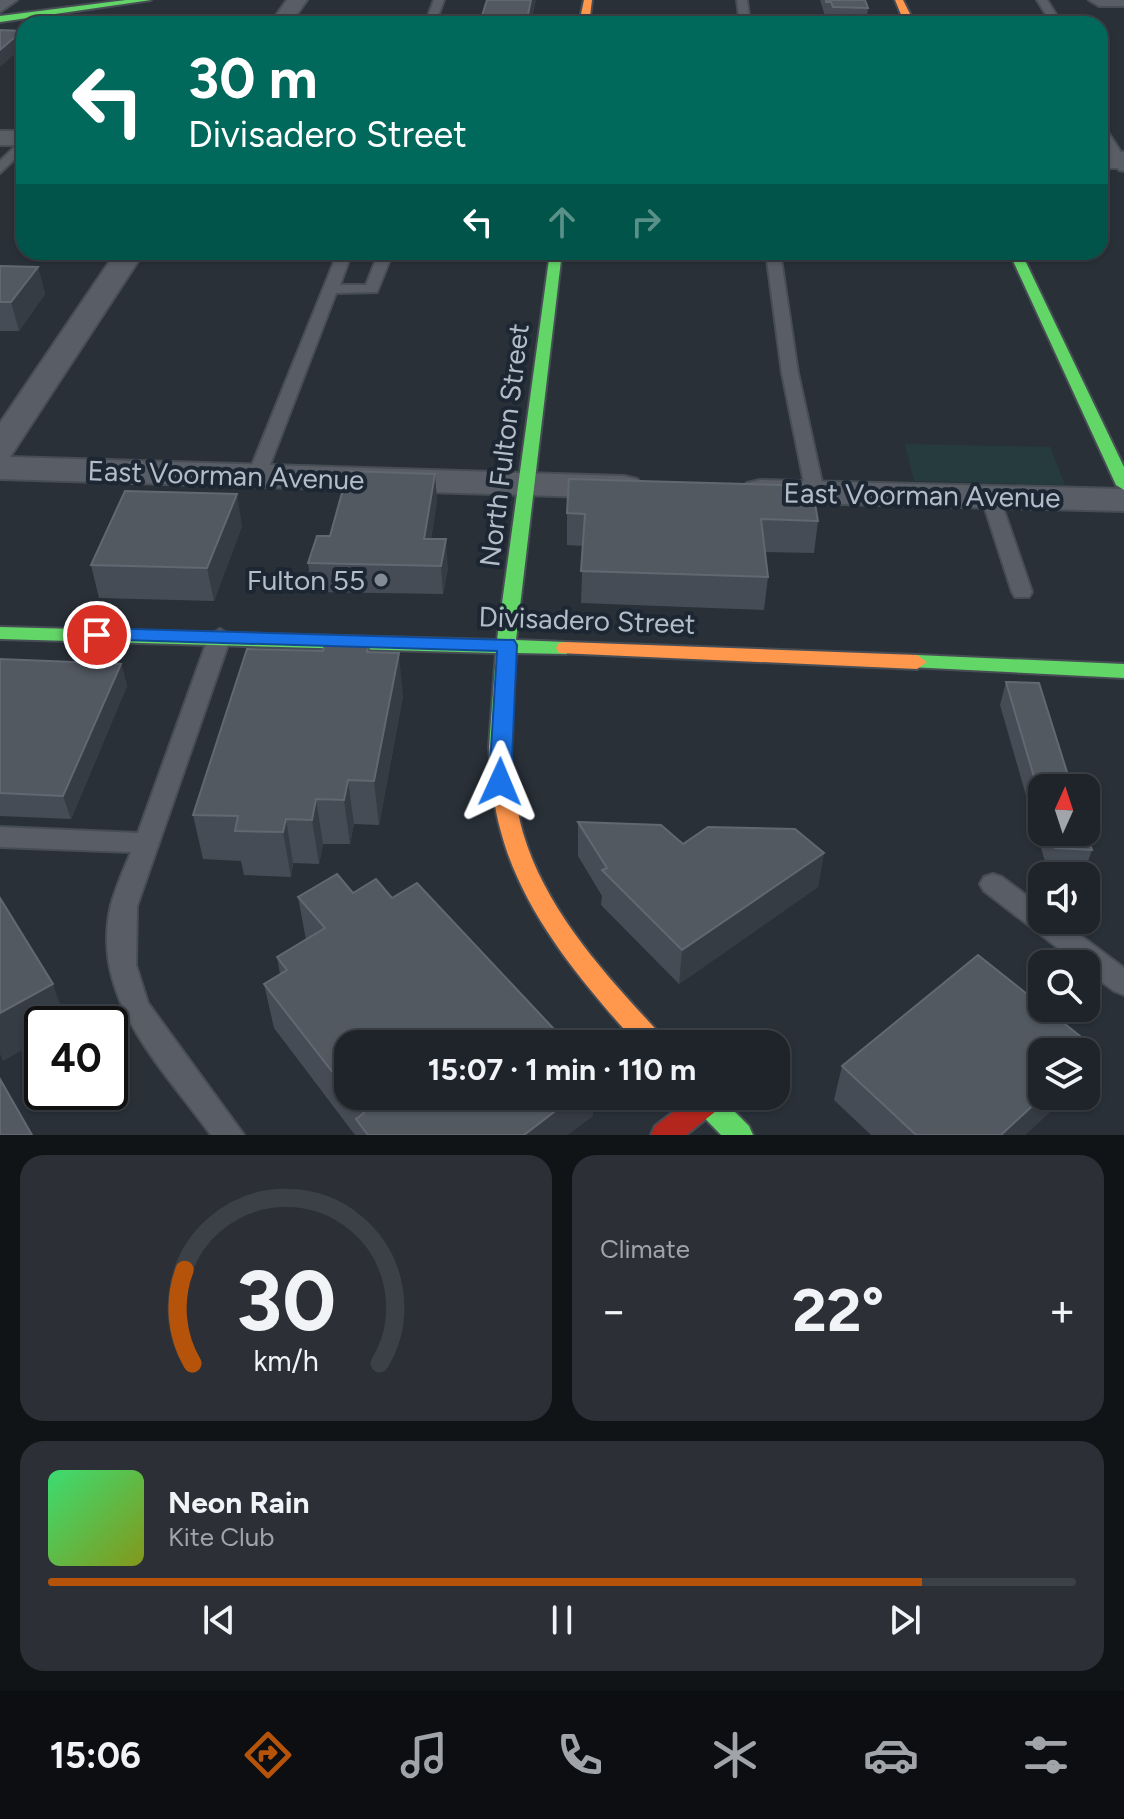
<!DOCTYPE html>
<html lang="en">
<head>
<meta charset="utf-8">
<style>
	body { margin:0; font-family:Figtree,sans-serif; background:#2c3036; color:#f1f3f6; height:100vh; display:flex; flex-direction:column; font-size:30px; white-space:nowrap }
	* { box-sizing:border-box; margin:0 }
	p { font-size:26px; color:#a1a4a8 }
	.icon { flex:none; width:44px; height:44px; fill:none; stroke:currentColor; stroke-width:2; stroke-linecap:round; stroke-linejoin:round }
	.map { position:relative; height:1135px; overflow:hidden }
	.drawer { display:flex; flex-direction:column; gap:20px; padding:20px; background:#111417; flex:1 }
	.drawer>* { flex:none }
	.hud { position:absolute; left:16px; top:16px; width:1092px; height:244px; border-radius:24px; box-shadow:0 2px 6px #0004,0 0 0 2px #3c4147; background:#00695c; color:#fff; overflow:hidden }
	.needle { width:52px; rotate:3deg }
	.tools { position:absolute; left:1028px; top:774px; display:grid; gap:16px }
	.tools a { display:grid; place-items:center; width:72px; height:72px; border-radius:16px; background:#1f242a; box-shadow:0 2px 6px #0004,0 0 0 2px #3c4147; font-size:40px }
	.speed { position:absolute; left:24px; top:1006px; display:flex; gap:16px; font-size:40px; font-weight:700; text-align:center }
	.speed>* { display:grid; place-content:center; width:104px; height:104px; border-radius:50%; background:#1f242a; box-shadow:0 2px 6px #0004,0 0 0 2px #3c4147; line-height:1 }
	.speed .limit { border:4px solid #111; border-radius:12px; background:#fff; color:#111 }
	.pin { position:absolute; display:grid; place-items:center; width:68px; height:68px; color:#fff; margin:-34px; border:4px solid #fff; border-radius:50%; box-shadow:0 2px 8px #0007 }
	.me { position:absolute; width:88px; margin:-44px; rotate:1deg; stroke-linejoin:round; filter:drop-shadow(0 0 6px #0008) }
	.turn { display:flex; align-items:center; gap:28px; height:168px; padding:0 40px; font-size:36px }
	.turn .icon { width:104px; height:104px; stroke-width:2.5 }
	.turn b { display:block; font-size:56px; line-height:68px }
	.lanes { display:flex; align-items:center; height:76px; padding:0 40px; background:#0003; justify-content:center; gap:40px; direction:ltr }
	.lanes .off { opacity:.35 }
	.big { font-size:60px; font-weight:700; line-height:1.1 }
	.drawer .widget { flex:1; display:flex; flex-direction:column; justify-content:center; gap:12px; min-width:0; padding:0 28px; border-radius:24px; background:#2c3036 }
	.drawer .dial { align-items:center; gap:0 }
	.dial svg { height:208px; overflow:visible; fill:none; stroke:#3c4147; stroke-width:7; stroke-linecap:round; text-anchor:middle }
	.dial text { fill:#f1f3f6; stroke:none }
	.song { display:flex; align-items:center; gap:24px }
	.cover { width:96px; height:96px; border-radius:12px; background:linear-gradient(135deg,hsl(140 70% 55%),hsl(70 70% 35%)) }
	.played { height:8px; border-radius:4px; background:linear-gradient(90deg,#b45309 85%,#3c4147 85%) }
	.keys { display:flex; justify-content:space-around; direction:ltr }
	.heat { display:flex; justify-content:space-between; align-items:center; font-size:44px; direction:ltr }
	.drawer .tiles { flex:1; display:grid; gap:20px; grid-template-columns:1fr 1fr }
	.widget:last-child { grid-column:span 2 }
	.trip { position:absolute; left:334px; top:1030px; width:456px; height:80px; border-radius:24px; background:#1f242a; box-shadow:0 2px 6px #0004,0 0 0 2px #3c4147; font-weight:700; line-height:80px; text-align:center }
	.tab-bar { display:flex; height:128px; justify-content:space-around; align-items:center; background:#0c0e11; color:#a1a4a8 }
	.tab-bar .icon { width:56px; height:56px }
	.tab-bar .active { color:#b45309 }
	.tab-bar b { font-size:36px; color:#f1f3f6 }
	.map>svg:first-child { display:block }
	.green { fill:#263b3e }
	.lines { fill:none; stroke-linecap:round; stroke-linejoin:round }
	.lane-casing { stroke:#474d55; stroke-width:4 }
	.street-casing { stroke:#474d55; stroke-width:4 }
	.fast-casing { stroke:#474d55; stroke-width:4 }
	.slow-casing { stroke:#474d55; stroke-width:4 }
	.jam-casing { stroke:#474d55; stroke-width:4 }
	.lane { fill:#595e66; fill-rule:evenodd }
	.street { fill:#595e66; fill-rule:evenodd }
	.fast { fill:#63d668; fill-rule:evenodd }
	.slow { fill:#ff974d; fill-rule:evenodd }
	.jam { fill:#b3261e; fill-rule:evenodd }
	.wall { fill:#464c55 }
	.shaded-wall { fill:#363c44 }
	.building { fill:#525961; stroke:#616872; stroke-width:2 }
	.route { fill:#1a73e8; stroke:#114b97; stroke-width:2 }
	.poi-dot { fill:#838c96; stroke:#1c2733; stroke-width:3 }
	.labels { text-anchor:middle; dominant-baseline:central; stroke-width:8; stroke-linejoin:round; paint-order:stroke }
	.street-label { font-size:28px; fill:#b3bdc9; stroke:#1c2733 }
	.poi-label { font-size:28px; fill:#b3bdc9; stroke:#1c2733; text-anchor:end }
</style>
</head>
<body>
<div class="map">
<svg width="1124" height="1135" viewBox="0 0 1124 1135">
	<rect width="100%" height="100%" fill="#293038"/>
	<g class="green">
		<polygon points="574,252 760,252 761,259 574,256"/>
		<polygon points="905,444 1050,447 1065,485 914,481"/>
	</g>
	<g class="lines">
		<defs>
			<g id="lane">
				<polygon points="434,0 444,0 435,24 425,24"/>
				<polygon points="737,0 747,0 750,24 740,24"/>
				<polygon points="1037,0 1047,0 1062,24 1052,24"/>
				<polygon points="1100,125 1104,126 1124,157 1124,171 1119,170 1100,139"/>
				<polygon points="24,138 24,150 0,173 0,161"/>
				<polygon points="338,252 352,252 340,285 366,285 379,252 393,252 377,292 336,293 266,475 263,479 251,479 248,475"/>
				<polygon points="766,252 780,252 798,373 824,492 815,498 806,492 782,373"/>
				<polygon points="990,490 999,496 1032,592 1029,597 1015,597 1012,592 981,496"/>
				<path d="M220,629L231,636L137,906L136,965L148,1003L244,1135H211C161,1066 89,997 111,905C116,887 124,869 131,852L0,847V827L138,833L209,636Z"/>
				<polygon points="993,874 1002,877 1042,907 1042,920 1060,920 1124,968 1124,995 1114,991 1086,970 1086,964 1079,964 984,891 980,884 984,877"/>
			</g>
			<g id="street">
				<polygon points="0,0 17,0 0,12"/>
				<polygon points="287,0 307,0 290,24 270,24"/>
				<polygon points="1089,0 1124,0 1124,6 1099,6"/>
				<rect x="0" y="131" width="24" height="14"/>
				<rect x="1100" y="152" width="24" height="16"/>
				<polygon points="116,252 144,252 10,457 624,476 637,479 643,487 637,495 624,498 0,479 0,423"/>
				<polygon points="760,480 1124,489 1124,511 760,502 747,499 741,491 747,483"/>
			</g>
			<g id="fast">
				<polygon points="126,0 151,0 0,22 0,16"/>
				<polygon points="550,252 562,252 516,640 566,642 576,648 566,654 516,653 509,747 506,752 492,752 489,747 496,653 0,639 0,627 497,640"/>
				<polygon points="1009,252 1021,252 1124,467 1124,490 1116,485"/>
				<polygon points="917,655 1124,664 1124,678 910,667 907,662 910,657"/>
				<polygon points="688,1096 719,1096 749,1126 753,1135 721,1135 692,1105"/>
			</g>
			<g id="slow">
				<polygon points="584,0 592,0 589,24 579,24"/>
				<polygon points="895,0 903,0 915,24 905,24"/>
				<polygon points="566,642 917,655 927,662 917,669 559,653 556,648 559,643"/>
				<path d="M499,740L506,742L509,747C512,776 515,804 523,833C547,913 607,976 662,1036L666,1044H637C582,982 523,914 501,832C493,804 491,776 489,747L492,742Z"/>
			</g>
			<polygon id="jam" points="694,1096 718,1096 720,1102 716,1111 686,1135 651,1135 655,1126"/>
		</defs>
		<use href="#lane" class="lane-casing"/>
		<use href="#street" class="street-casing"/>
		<use href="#fast" class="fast-casing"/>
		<use href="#slow" class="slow-casing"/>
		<use href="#jam" class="jam-casing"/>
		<use href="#lane" class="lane"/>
		<use href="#street" class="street"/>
		<use href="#fast" class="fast"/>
		<use href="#slow" class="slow"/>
		<use href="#jam" class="jam"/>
	</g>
	<g class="wall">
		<polygon points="487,0 536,0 530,24 482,24 481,19"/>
		<polygon points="820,0 865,0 868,8 866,22 831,22 829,16 825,16"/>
		<polygon points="0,266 38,267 45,294 19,331 0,331"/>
		<polygon points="435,474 437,501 431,539 448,568 443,594 312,592 308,563 330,536"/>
		<polygon points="567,513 818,521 814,553 765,552 768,577 764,610 581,603 583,546 567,545"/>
		<polygon points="242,526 214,601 99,598 91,565"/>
		<polygon points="369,643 370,652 403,696 379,825 354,824 350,844 323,844 319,864 293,863 291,877 244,875 241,861 203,859 193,815"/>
		<polygon points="0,659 121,664 127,686 71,819 0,816"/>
		<polygon points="1006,682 1042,788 1042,832 1086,832 1092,850 1084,873 1048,872 1000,705"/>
		<polygon points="578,822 683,844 824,853 818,887 679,984 601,905 602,896 578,856"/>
		<polygon points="337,874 348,1044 348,1096 593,1096 593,1116 567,1135 355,1135 274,1028 264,984 280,974 277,957 306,940 298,897"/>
		<polygon points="842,1066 1042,1096 1067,1096 1025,1135 871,1135 834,1100"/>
	</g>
	<g class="shaded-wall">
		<polygon points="531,0 536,0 530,24 527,24"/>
		<polygon points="22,31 24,46 0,67 0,50"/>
		<polygon points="38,267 45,294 19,331 11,302"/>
		<polygon points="435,474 437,501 426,567 424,539"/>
		<polygon points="237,494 242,526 214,601 207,568"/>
		<polygon points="446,539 448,568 443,594 441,566"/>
		<polygon points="399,653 403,696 379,825 374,781"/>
		<polygon points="121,664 127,686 71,819 63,796"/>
		<polygon points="348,780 354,824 350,844 344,800"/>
		<polygon points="316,799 323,844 319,864 312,820"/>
		<polygon points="286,819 293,863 291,877 283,832"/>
		<polygon points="824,853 818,887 679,984 682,950"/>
		<polygon points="53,984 67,1024 42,1024 42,1039 3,1061 0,1054 0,1013"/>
		<polygon points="1095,1048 1086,1071 1086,1057"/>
		<polygon points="561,1096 593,1096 593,1116 567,1135 524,1135 556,1100"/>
		<polygon points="1043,1096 1067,1096 1025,1135 1001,1135"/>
	</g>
	<g class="building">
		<polygon points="487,0 531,0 527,19 481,19"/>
		<polygon points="826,0 865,0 868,8 833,7 831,2 826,2"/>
		<polygon points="0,30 22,31 0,50"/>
		<polygon points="0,266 38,267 11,302 0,302"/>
		<polygon points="348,471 435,474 424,539 446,539 441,566 308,563 317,536 330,536"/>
		<polygon points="569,479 812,486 818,521 761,519 768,577 581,571 585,514 567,513"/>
		<polygon points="125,491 237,494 207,568 91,565"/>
		<polygon points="326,641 369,643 367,652 399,653 374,781 348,780 344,800 316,799 312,820 286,819 283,832 235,831 238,816 193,815 247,649 323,651"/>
		<polygon points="0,659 121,664 63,796 0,793"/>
		<polygon points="1006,682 1039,683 1072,788 1042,788 1042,804"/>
		<polygon points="578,822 661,825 683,844 708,827 795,829 824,853 682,950 602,870 607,868"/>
		<polygon points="1050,832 1086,832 1092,850 1055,848"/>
		<polygon points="337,874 353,893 376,879 392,898 417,883 568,1044 348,1044 348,1092 264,984 287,970 277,957 325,928 298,897"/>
		<polygon points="0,898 53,984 0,1013"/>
		<polygon points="978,955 1042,1006 1042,1008 1045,1008 1095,1048 1086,1057 1086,1052 1042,1052 1042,1096 1043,1096 1001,1135 916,1135 842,1066"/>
		<polygon points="0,1079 32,1135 0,1135"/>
		<polygon points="351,1096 561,1096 556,1100 562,1106 524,1135 368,1135 356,1119 364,1113"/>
	</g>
	<polygon class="route" points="97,628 514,640 517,645 511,782 500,790 489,782 497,651 90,639 87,635 90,630"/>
	<circle class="poi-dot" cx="381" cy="580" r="8"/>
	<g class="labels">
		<g class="street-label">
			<text transform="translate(504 445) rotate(-83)">North Fulton Street</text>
			<text transform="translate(226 475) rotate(2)">East Voorman Avenue</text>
			<text transform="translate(922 495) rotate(1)">East Voorman Avenue</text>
			<text transform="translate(587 620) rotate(2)">Divisadero Street</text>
		</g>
		<g class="poi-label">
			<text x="365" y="580">Fulton 55</text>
		</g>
	</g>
</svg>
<div class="tools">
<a><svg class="needle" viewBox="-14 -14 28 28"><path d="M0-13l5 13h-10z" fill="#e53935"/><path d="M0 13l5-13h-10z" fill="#a1a4a8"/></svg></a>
<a><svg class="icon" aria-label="sound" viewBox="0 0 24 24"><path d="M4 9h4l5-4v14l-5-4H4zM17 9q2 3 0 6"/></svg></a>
<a><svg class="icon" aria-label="search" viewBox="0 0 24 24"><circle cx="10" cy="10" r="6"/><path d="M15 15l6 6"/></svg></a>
<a><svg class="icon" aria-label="layers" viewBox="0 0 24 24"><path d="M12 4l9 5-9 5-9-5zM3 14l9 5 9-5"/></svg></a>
</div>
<div class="speed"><div class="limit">40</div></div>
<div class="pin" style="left:97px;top:635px;background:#d93025"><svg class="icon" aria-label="arrive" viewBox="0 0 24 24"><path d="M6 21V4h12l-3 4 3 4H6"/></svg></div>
<svg class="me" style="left:500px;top:782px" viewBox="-20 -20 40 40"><path d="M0-17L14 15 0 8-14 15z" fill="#1a73e8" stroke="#fff" stroke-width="4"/></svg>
<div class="trip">15:07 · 1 min · 110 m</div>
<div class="hud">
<div class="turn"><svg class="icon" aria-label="left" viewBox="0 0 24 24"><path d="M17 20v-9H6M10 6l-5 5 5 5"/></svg><div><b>30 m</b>Divisadero Street</div></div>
<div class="lanes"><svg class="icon" aria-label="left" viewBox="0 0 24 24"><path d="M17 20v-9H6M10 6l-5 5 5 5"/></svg><svg class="icon off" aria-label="ahead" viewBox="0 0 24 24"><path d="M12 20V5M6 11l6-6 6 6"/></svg><svg class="icon off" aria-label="right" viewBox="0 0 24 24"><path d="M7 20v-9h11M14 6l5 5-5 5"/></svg></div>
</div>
</div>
<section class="drawer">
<div class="tiles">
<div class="widget dial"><svg viewBox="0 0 100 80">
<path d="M14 69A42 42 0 1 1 86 69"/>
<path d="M14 69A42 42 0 0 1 11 33" stroke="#b45309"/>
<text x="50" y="56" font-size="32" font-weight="700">30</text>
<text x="50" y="72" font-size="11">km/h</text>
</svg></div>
<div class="widget"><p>Climate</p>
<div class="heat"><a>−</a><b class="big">22°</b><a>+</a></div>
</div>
<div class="widget">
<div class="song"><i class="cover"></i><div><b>Neon Rain</b><p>Kite Club</p></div></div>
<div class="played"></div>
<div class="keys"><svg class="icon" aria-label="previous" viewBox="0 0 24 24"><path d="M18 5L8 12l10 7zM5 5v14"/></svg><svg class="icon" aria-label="pause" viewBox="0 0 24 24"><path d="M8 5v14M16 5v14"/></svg><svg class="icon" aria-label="next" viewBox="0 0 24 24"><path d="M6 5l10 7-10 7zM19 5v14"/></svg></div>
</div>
</div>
</section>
<nav class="tab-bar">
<b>15:06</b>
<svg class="icon active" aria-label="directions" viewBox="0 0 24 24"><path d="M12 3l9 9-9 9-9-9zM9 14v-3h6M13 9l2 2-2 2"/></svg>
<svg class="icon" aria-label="music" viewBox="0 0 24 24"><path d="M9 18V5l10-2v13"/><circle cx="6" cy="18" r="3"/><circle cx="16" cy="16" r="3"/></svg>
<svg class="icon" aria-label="phone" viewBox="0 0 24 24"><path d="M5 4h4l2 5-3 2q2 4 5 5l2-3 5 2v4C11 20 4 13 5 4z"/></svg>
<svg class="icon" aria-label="climate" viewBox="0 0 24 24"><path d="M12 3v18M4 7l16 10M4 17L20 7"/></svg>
<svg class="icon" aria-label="car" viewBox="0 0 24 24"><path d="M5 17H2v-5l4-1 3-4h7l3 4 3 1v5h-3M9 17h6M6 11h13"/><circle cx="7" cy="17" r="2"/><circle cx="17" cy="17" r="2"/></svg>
<svg class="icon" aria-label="filters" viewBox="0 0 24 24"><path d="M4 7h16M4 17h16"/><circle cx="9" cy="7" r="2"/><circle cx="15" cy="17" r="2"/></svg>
</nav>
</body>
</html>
